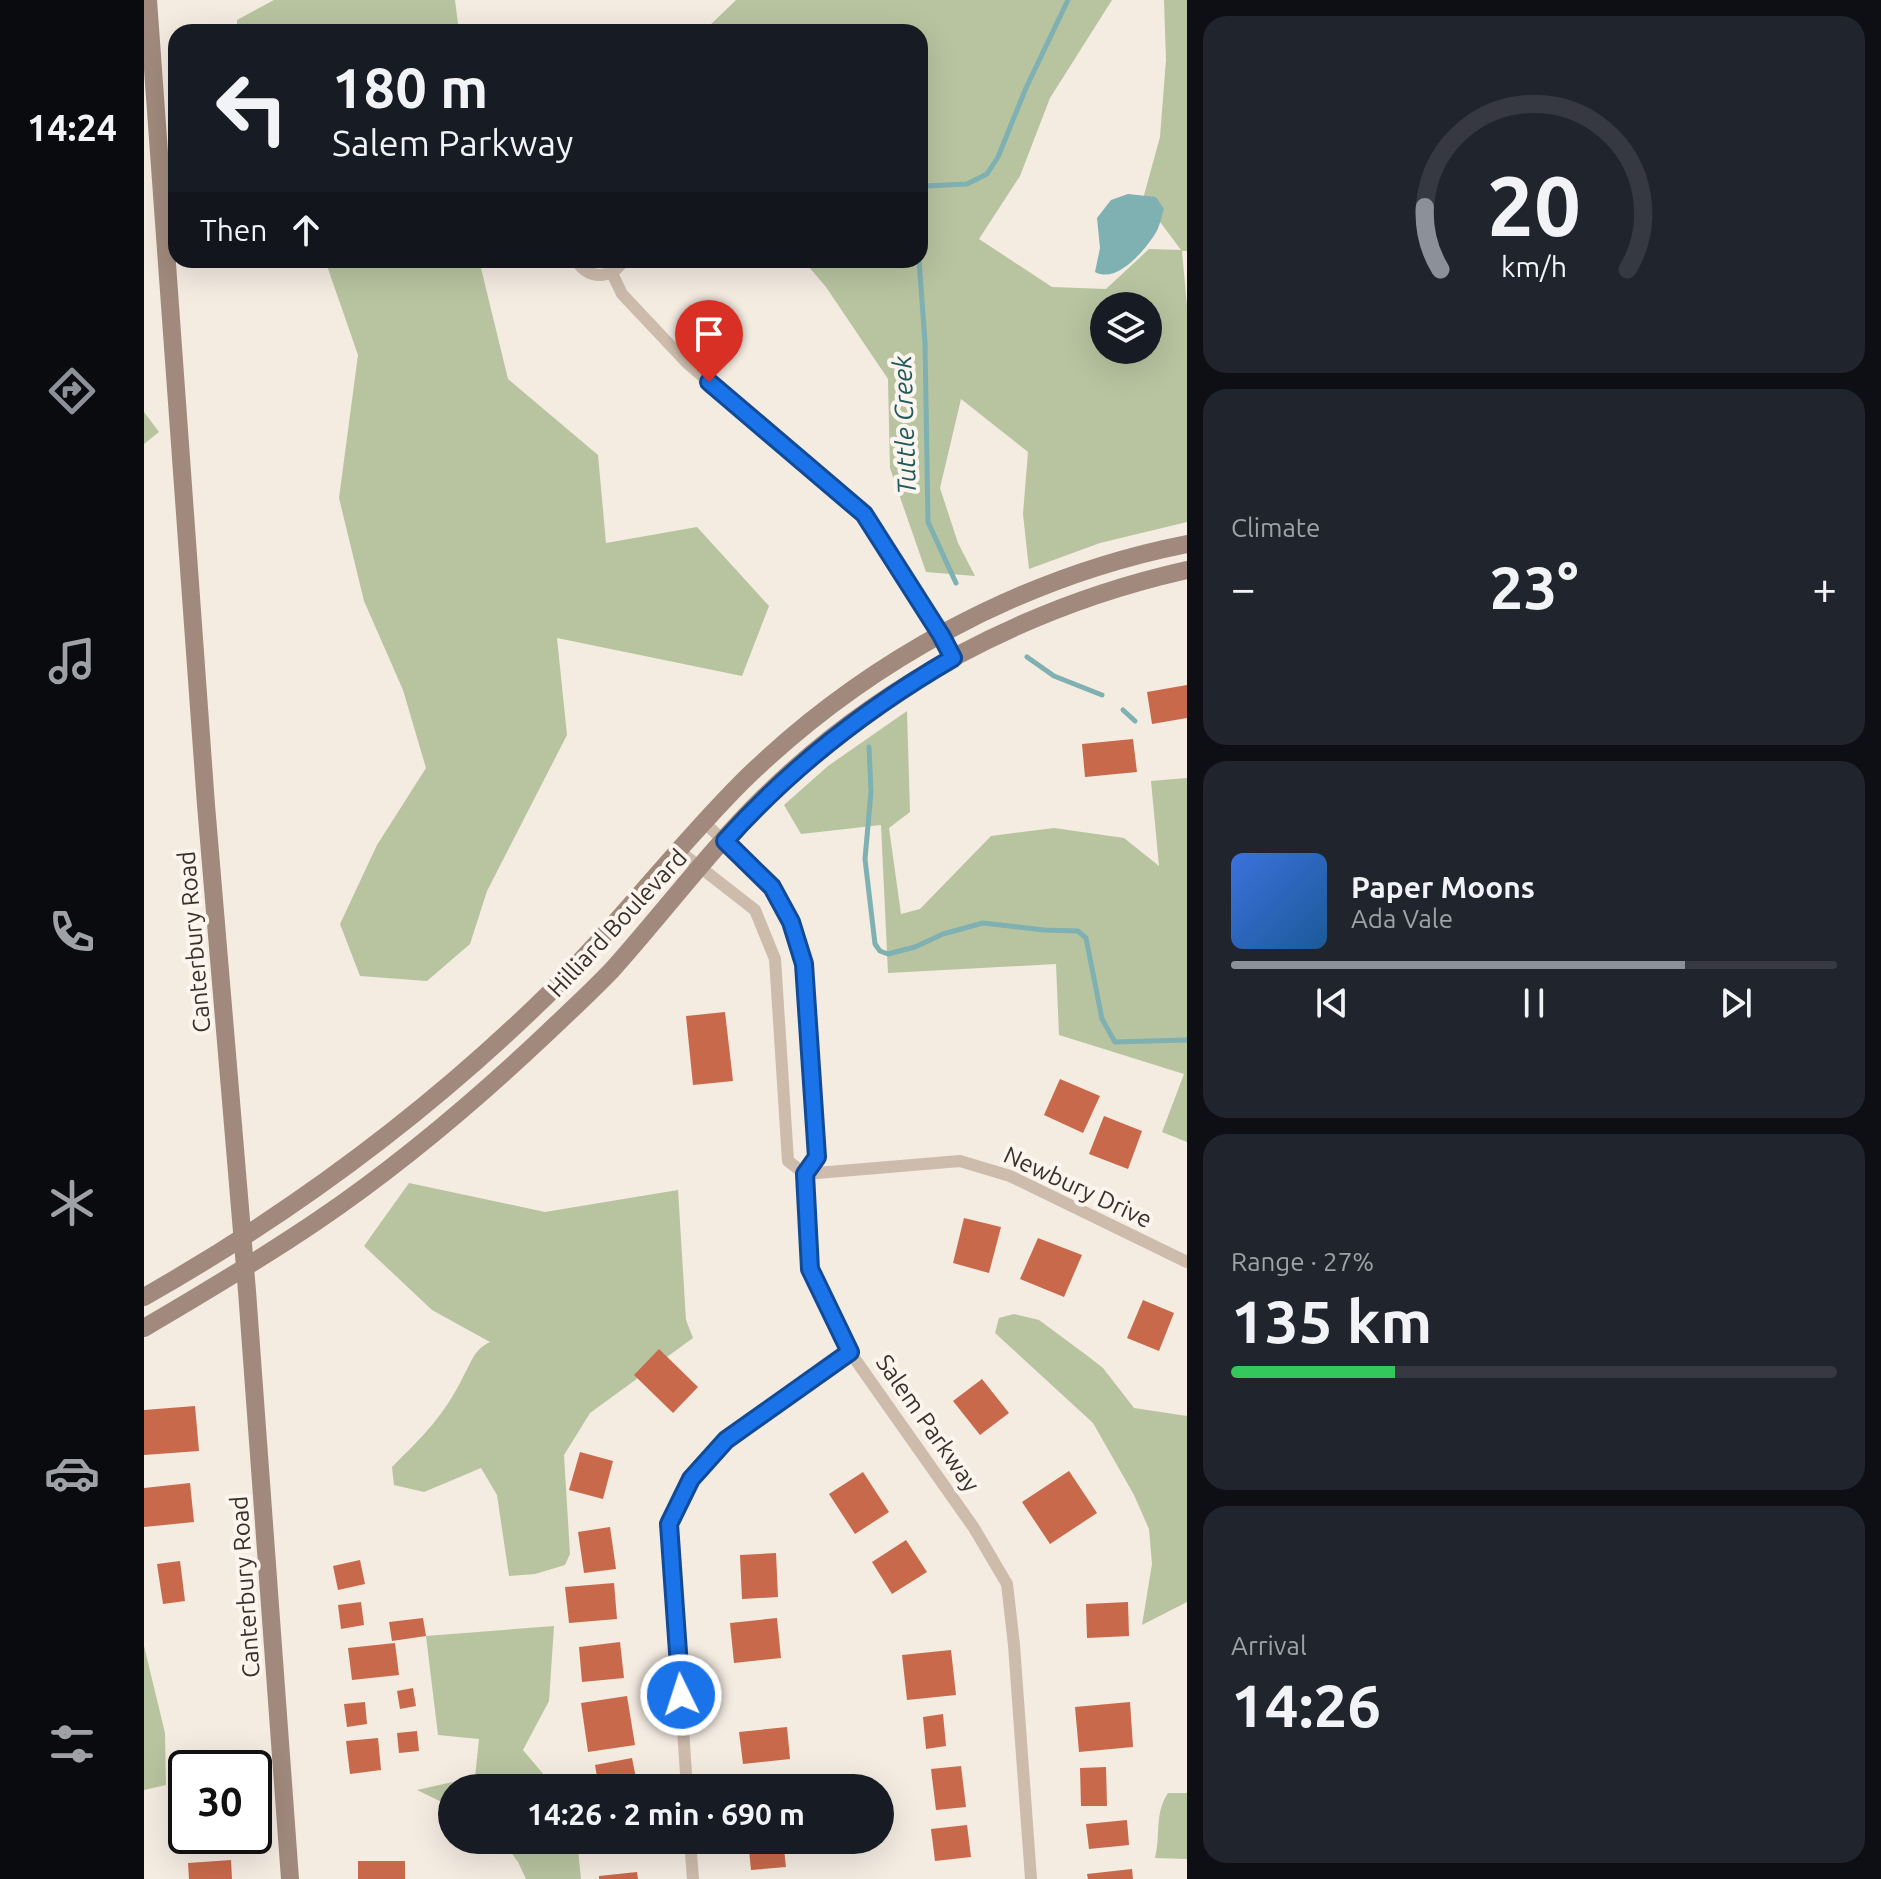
<!DOCTYPE html>
<html lang="en">
<head>
<meta charset="utf-8">
<style>
	body { margin:0; font-family:Ubuntu,sans-serif; background:#20242c; color:#f1f3f6; height:100vh; display:flex; flex-direction:column; font-size:30px; white-space:nowrap }
	* { box-sizing:border-box; margin:0 }
	p { font-size:26px; color:#9ea1a6 }
	.icon { flex:none; width:44px; height:44px; fill:none; stroke:currentColor; stroke-width:2; stroke-linecap:round; stroke-linejoin:round }
	.map { position:relative; flex:1; overflow:hidden }
	.panel { display:flex; flex-direction:column; gap:16px; padding:16px; background:#0d0f14; width:694px }
	.panel>* { flex:none }
	.hud { position:absolute; left:24px; top:24px; width:760px; height:244px; border-radius:24px; box-shadow:0 8px 32px #0002; background:#171b24; color:#f1f3f6; overflow:hidden }
	.buttons { position:absolute; left:946px; top:292px; display:grid; gap:16px }
	.buttons a { display:grid; place-items:center; width:72px; height:72px; border-radius:50%; background:#171b24; box-shadow:0 8px 32px #0002; font-size:40px }
	.speed { position:absolute; left:24px; top:1750px; display:flex; gap:16px; font-size:40px; font-weight:700; text-align:center }
	.speed>* { display:grid; place-content:center; width:104px; height:104px; border-radius:50%; background:#171b24; box-shadow:0 8px 32px #0002; line-height:1 }
	.speed .limit { border:4px solid #111; border-radius:12px; background:#fff; color:#111 }
	.pin { position:absolute; display:grid; place-items:center; width:68px; height:68px; color:#fff; margin:-82px -34px; border-radius:50% 50% 50% 0; rotate:-45deg; box-shadow:0 0 8px #0007 }
	.pin .icon { rotate:45deg }
	.me { position:absolute; width:88px; margin:-44px; rotate:356deg; stroke-linejoin:round; filter:drop-shadow(0 0 6px #0008) }
	.turn { display:flex; align-items:center; gap:28px; height:168px; padding:0 32px; font-size:36px }
	.turn .icon { width:104px; height:104px; stroke-width:2.5 }
	.turn b { display:block; font-size:56px; line-height:68px }
	.then { display:flex; align-items:center; height:76px; padding:0 32px; background:#0003; gap:16px; font-size:30px }
	.big { font-size:60px; font-weight:600; line-height:1.1 }
	.panel .widget { flex:1; display:flex; flex-direction:column; justify-content:center; gap:12px; min-width:0; padding:0 28px; border-radius:24px; background:#20242c }
	.panel .dial { align-items:center; gap:0 }
	.dial svg { height:208px; overflow:visible; fill:none; stroke:#363941; stroke-width:7; stroke-linecap:round; text-anchor:middle }
	.dial text { fill:#f1f3f6; stroke:none }
	.song { display:flex; align-items:center; gap:24px }
	.cover { width:96px; height:96px; border-radius:12px; background:linear-gradient(135deg,hsl(220 70% 55%),hsl(210 70% 35%)) }
	.played { height:8px; border-radius:4px; background:linear-gradient(90deg,#8c9099 75%,#363941 75%) }
	.keys { display:flex; justify-content:space-around; direction:ltr }
	.heat { display:flex; justify-content:space-between; align-items:center; font-size:44px; direction:ltr }
	.charge { height:12px; border-radius:6px; background:linear-gradient(90deg,#34c759 27%,#363941 0) }
	.trip { position:absolute; left:294px; top:1774px; width:456px; height:80px; border-radius:40px; background:#171b24; box-shadow:0 8px 32px #0002; font-weight:600; line-height:80px; text-align:center }
	main { display:flex; flex:1; min-height:0 }
	.menu { display:flex; flex-direction:column; width:144px; justify-content:space-around; align-items:center; background:#090b0e; color:#9ea1a6 }
	.menu .icon { width:56px; height:56px }
	.menu .active { color:#8c9099 }
	.menu b { font-size:36px; color:#f1f3f6 }
	.map>svg:first-child { display:block }
	.green { fill:#b8c4a0; fill-rule:evenodd }
	.water { fill:#7fb0b2 }
	.lines { fill:none; stroke-linecap:round; stroke-linejoin:round }
	.stream { stroke:#7fb0b2; stroke-width:5 }
	.building { fill:#c8694b }
	.street { stroke:#cdbbac; stroke-width:12 }
	.secondary { stroke:#a18a7d; stroke-width:18 }
	.route-casing { stroke:#114b97; stroke-width:20 }
	.route { stroke:#1a73e8; stroke-width:14 }
	.labels { text-anchor:middle; dominant-baseline:central; stroke-width:8; stroke-linejoin:round; paint-order:stroke }
	.street-label { font-size:24px; fill:#3b302b; stroke:#fbf5ee }
	.water-label { font-size:26px; font-style:italic; fill:#1f5a5e; stroke:#fbf5ee }
</style>
</head>
<body>
<main>
<nav class="menu">
<b>14:24</b>
<svg class="icon active" aria-label="directions" viewBox="0 0 24 24"><path d="M12 3l9 9-9 9-9-9zM9 14v-3h6M13 9l2 2-2 2"/></svg>
<svg class="icon" aria-label="music" viewBox="0 0 24 24"><path d="M9 18V5l10-2v13"/><circle cx="6" cy="18" r="3"/><circle cx="16" cy="16" r="3"/></svg>
<svg class="icon" aria-label="phone" viewBox="0 0 24 24"><path d="M5 4h4l2 5-3 2q2 4 5 5l2-3 5 2v4C11 20 4 13 5 4z"/></svg>
<svg class="icon" aria-label="climate" viewBox="0 0 24 24"><path d="M12 3v18M4 7l16 10M4 17L20 7"/></svg>
<svg class="icon" aria-label="car" viewBox="0 0 24 24"><path d="M5 17H2v-5l4-1 3-4h7l3 4 3 1v5h-3M9 17h6M6 11h13"/><circle cx="7" cy="17" r="2"/><circle cx="17" cy="17" r="2"/></svg>
<svg class="icon" aria-label="filters" viewBox="0 0 24 24"><path d="M4 7h16M4 17h16"/><circle cx="9" cy="7" r="2"/><circle cx="15" cy="17" r="2"/></svg>
</nav>
<div class="map">
<svg width="1043" height="1879" viewBox="0 0 1043 1879">
	<rect width="100%" height="100%" fill="#f4ebe1"/>
	<g class="green">
		<polygon points="130,0 311,0 315,32 93,32 93,20"/>
		<path d="M592,0H968L906,98L876,176L835,239L908,287L962,289L1005,249L1037,250L999,199L1016,137L1022,60L1020,0H1043V251H1038L1043,306V522L956,543L885,569L879,514L884,452L817,399L796,488L814,543L831,576L782,572L746,468L744,379L682,287L659,260H776V32H559ZM960,306H1004V350H960Z"/>
		<polygon points="181,260 335,260 364,379 454,455 462,543 553,527 625,606 598,676 413,638 423,735 343,891 326,944 283,981 216,976 196,924 233,845 282,768 259,690 220,601 195,498 214,355"/>
		<polygon points="0,412 15,432 0,444"/>
		<polygon points="763,711 766,812 745,828 757,914 776,909 847,836 910,828 980,838 1015,866 1007,781 1043,778 1043,1142 1018,1132 1040,1074 915,1035 912,964 744,973 737,825 657,834 640,805 684,766"/>
		<path d="M265,1183L401,1212L534,1190L542,1320L549,1338L446,1413L420,1455L426,1554L421,1565L391,1574L365,1576L353,1495L337,1468L280,1492L250,1485L248,1467C280,1435 300,1416 320,1375C329,1359 330,1350 346,1342L288,1310L220,1246Z"/>
		<polygon points="870,1314 895,1320 941,1354 959,1368 990,1408 1043,1416 1043,1602 998,1625 1008,1564 1005,1529 990,1495 949,1423 851,1333 855,1318"/>
		<polygon points="410,1626 405,1701 379,1750 411,1788 308,1788 308,1807 273,1790 331,1777 335,1739 294,1735 282,1636"/>
		<polygon points="0,1646 21,1733 22,1785 0,1790"/>
		<path d="M1024,1793H1043V1859L1011,1858C1017,1834 1010,1814 1024,1793Z"/>
		<polygon points="358,1840 433,1840 437,1879 382,1879 374,1862"/>
	</g>
	<path class="water" d="M984,194L1012,197L1020,209C1017,217 1016,227 1011,234C1000,251 973,284 951,272L956,248L953,218L967,200Z"/>
	<g class="lines">
		<g class="stream">
			<polyline points="776,196 782,186 823,184 843,174 854,157 882,88 924,0"/>
			<polyline points="775,260 781,342 784,522 812,583"/>
			<polyline points="883,657 910,676 958,695"/>
			<polyline points="979,710 991,721"/>
			<polyline points="725,747 727,792 721,859 731,944 736,951 744,954 771,947 799,934 839,923 900,930 934,931 942,938 958,1019 971,1042 1043,1040"/>
		</g>
	</g>
	<g class="building">
		<polygon points="1043,685 1043,718 1008,724 1003,692"/>
		<polygon points="989,739 993,772 941,777 938,744"/>
		<polygon points="581,1012 589,1081 549,1085 542,1016"/>
		<polygon points="916,1079 956,1096 939,1133 900,1115"/>
		<polygon points="960,1116 998,1131 984,1169 945,1154"/>
		<polygon points="820,1218 857,1227 845,1273 809,1263"/>
		<polygon points="894,1238 938,1255 920,1297 876,1279"/>
		<polygon points="999,1300 1030,1313 1015,1351 983,1338"/>
		<polygon points="515,1349 554,1387 529,1413 490,1375"/>
		<polygon points="838,1379 865,1413 836,1435 809,1401"/>
		<polygon points="51,1406 55,1451 0,1455 0,1410"/>
		<polygon points="436,1452 469,1461 459,1499 425,1490"/>
		<polygon points="925,1471 953,1513 906,1544 878,1502"/>
		<polygon points="719,1472 745,1512 711,1534 685,1494"/>
		<polygon points="46,1483 50,1522 0,1527 0,1488"/>
		<polygon points="466,1527 472,1569 440,1573 434,1532"/>
		<polygon points="762,1540 783,1572 748,1594 728,1562"/>
		<polygon points="632,1553 634,1597 598,1599 596,1555"/>
		<polygon points="216,1560 221,1584 194,1590 189,1566"/>
		<polygon points="36,1561 41,1601 19,1604 13,1564"/>
		<polygon points="470,1583 473,1619 425,1623 421,1587"/>
		<polygon points="217,1602 220,1625 197,1629 194,1605"/>
		<polygon points="984,1602 985,1636 943,1638 942,1604"/>
		<polygon points="279,1618 282,1636 248,1641 245,1622"/>
		<polygon points="633,1618 637,1658 590,1663 586,1623"/>
		<polygon points="476,1642 480,1678 438,1682 435,1647"/>
		<polygon points="251,1643 255,1675 208,1680 204,1648"/>
		<polygon points="807,1650 812,1695 763,1700 758,1655"/>
		<polygon points="269,1688 272,1706 256,1709 253,1691"/>
		<polygon points="483,1696 491,1745 444,1752 437,1703"/>
		<polygon points="221,1702 223,1724 203,1727 200,1704"/>
		<polygon points="986,1702 989,1747 935,1752 931,1707"/>
		<polygon points="799,1714 802,1746 782,1749 779,1717"/>
		<polygon points="643,1727 646,1759 599,1764 595,1732"/>
		<polygon points="273,1731 275,1751 255,1753 253,1733"/>
		<polygon points="234,1738 237,1770 206,1774 202,1741"/>
		<polygon points="488,1758 494,1788 455,1788 451,1765"/>
		<polygon points="817,1766 822,1807 792,1810 787,1769"/>
		<polygon points="962,1767 963,1806 937,1806 936,1768"/>
		<polygon points="646,1780 647,1788 603,1788 603,1785"/>
		<polygon points="983,1820 985,1845 945,1849 942,1824"/>
		<polygon points="823,1825 827,1857 791,1861 787,1829"/>
		<polygon points="57,1836 85,1836 85,1842 57,1844"/>
		<polygon points="448,1840 491,1840 491,1850 448,1851"/>
		<polygon points="604,1840 639,1840 642,1867 607,1870"/>
		<polygon points="87,1860 88,1879 45,1879 44,1863"/>
		<rect x="214" y="1861" width="47" height="18"/>
		<polygon points="988,1869 989,1879 944,1879 943,1874"/>
		<polygon points="493,1872 494,1879 455,1879 455,1876"/>
	</g>
	<g class="lines">
		<g class="street">
			<path d="M432,260C444,280 467,280 480,260"/>
			<polyline points="468,273 478,294 543,363 720,514 797,635 809,658"/>
			<polyline points="560,822 628,887 647,922 660,964 673,1157 661,1174"/>
			<polyline points="534,850 611,910 631,959 644,1161 661,1174"/>
			<polyline points="661,1174 666,1269 706,1352 830,1528 863,1584 870,1645 887,1879"/>
			<polyline points="661,1174 816,1161 866,1176 1043,1262"/>
			<polyline points="543,1788 525,1524 547,1479 582,1440 706,1352"/>
			<polyline points="546,1840 549,1879"/>
		</g>
		<g class="secondary">
			<polyline points="4,0 62,805 103,1291 146,1879"/>
			<path d="M0,1297C141,1217 272,1121 389,1009C464,938 525,855 598,782C719,663 876,577 1043,544"/>
			<path d="M0,1328C58,1294 117,1259 173,1221C254,1166 331,1101 402,1034C424,1013 447,992 468,970C519,913 565,851 620,797C735,684 886,605 1043,570"/>
		</g>
	</g>
	<g class="lines">
		<defs>
			<path id="route" d="M537,1695L525,1524L547,1479L582,1440L706,1352L666,1269L661,1174L673,1157L660,964L647,922L628,887L581,841C647,767 723,708 809,658L797,635L720,514L565,382"/>
		</defs>
		<use href="#route" class="route-casing"/>
		<use href="#route" class="route"/>
	</g>
	<g class="labels">
		<g class="street-label">
			<text transform="translate(473 923) rotate(-47)">Hilliard Boulevard</text>
			<text transform="translate(50 942) rotate(-95)">Canterbury Road</text>
			<text transform="translate(934 1187) rotate(25)">Newbury Drive</text>
			<text transform="translate(784 1423) rotate(55)">Salem Parkway</text>
			<text transform="translate(101 1587) rotate(-94)">Canterbury Road</text>
		</g>
		<g class="water-label">
			<text transform="translate(760 425) rotate(-92)">Tuttle Creek</text>
		</g>
	</g>
</svg>
<div class="buttons">
<a><svg class="icon" aria-label="layers" viewBox="0 0 24 24"><path d="M12 4l9 5-9 5-9-5zM3 14l9 5 9-5"/></svg></a>
</div>
<div class="speed"><div class="limit">30</div></div>
<div class="pin" style="left:565px;top:382px;background:#d93025"><svg class="icon" aria-label="arrive" viewBox="0 0 24 24"><path d="M6 21V4h12l-3 4 3 4H6"/></svg></div>
<svg class="me" style="left:537px;top:1695px" viewBox="-20 -20 40 40"><circle r="17" fill="#1a73e8" stroke="#fff" stroke-width="3"/><path d="M0-11L8 9 0 5-8 9z" fill="#fff"/></svg>
<div class="trip">14:26 · 2 min · 690 m</div>
<div class="hud">
<div class="turn"><svg class="icon" aria-label="left" viewBox="0 0 24 24"><path d="M17 20v-9H6M10 6l-5 5 5 5"/></svg><div><b>180 m</b>Salem Parkway</div></div>
<div class="then">Then<svg class="icon" aria-label="ahead" viewBox="0 0 24 24"><path d="M12 20V5M6 11l6-6 6 6"/></svg></div>
</div>
</div>
<section class="panel">
<div class="widget dial"><svg viewBox="0 0 100 80">
<path d="M14 69A42 42 0 1 1 86 69"/>
<path d="M14 69A42 42 0 0 1 8 45" stroke="#8c9099"/>
<text x="50" y="56" font-size="32" font-weight="700">20</text>
<text x="50" y="72" font-size="11">km/h</text>
</svg></div>
<div class="widget"><p>Climate</p>
<div class="heat"><a>−</a><b class="big">23°</b><a>+</a></div>
</div>
<div class="widget">
<div class="song"><i class="cover"></i><div><b>Paper Moons</b><p>Ada Vale</p></div></div>
<div class="played"></div>
<div class="keys"><svg class="icon" aria-label="previous" viewBox="0 0 24 24"><path d="M18 5L8 12l10 7zM5 5v14"/></svg><svg class="icon" aria-label="pause" viewBox="0 0 24 24"><path d="M8 5v14M16 5v14"/></svg><svg class="icon" aria-label="next" viewBox="0 0 24 24"><path d="M6 5l10 7-10 7zM19 5v14"/></svg></div>
</div>
<div class="widget"><p>Range · 27%</p><b class="big">135 km</b><div class="charge"></div></div>
<div class="widget"><p>Arrival</p><b class="big">14:26</b></div>
</section>
</main>
</body>
</html>
